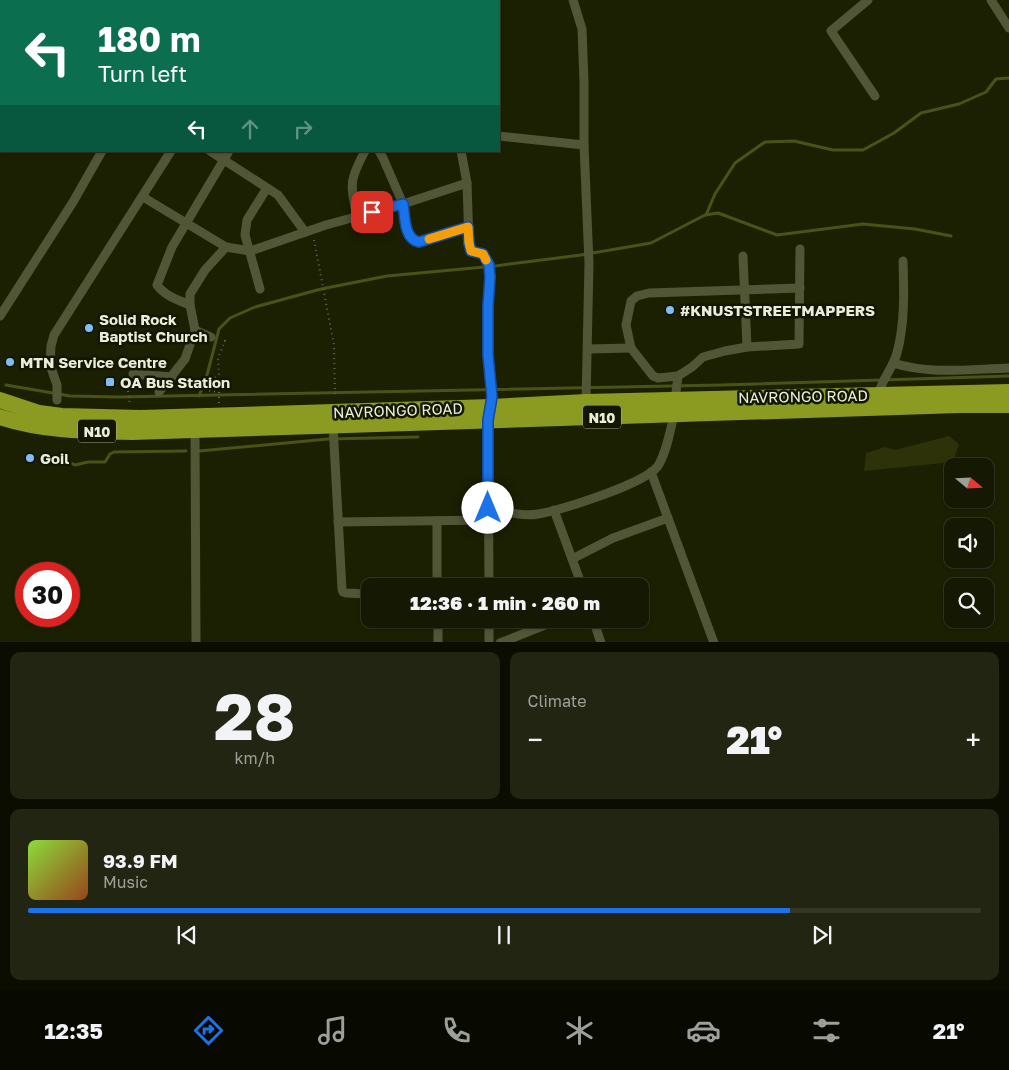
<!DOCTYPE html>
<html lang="en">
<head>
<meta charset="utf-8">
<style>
	body { margin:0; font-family:"Golos Text",sans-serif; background:#222511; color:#f1f3f6; height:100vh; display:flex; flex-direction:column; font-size:19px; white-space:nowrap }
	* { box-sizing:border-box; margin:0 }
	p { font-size:16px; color:#9da099 }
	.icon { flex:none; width:28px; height:28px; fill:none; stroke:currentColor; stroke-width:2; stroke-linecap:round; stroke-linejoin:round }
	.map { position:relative; height:642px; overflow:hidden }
	.details { display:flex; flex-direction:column; gap:10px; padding:10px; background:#0c0d01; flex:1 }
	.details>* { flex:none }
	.top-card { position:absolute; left:0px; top:0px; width:500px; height:152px; box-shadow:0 1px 4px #0004,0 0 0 1px #343724; background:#0b6e4f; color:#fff; overflow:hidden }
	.needle { width:32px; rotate:109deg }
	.tools { position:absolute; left:944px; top:458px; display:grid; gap:10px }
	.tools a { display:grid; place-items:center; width:50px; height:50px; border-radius:10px; background:#151802; box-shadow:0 1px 4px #0004,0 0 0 1px #343724; font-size:25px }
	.speed { position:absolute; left:15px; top:562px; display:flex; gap:10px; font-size:25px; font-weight:700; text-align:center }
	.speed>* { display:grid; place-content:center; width:65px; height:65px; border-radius:50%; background:#151802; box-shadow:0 1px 4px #0004,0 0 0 1px #343724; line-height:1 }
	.speed .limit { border:8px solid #d22; background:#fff; color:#111 }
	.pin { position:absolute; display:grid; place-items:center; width:42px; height:42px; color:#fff; margin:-21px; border-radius:10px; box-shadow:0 2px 8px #0006 }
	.me { position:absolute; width:55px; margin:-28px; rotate:0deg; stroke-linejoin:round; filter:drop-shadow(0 0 4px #0008) }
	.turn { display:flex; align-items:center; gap:18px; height:105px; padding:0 15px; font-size:22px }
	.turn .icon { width:65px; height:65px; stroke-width:2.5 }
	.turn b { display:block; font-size:35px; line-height:42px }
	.lanes { display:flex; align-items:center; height:48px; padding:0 15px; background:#0003; justify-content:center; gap:25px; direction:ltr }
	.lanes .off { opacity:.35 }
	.big { font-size:38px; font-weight:800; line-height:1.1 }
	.details .widget { flex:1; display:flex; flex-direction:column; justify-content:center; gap:8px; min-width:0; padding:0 18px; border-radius:10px; background:#222511 }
	.details .dial { align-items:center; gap:0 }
	.dial b { font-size:65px; line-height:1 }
	.song { display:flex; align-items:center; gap:15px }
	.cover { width:60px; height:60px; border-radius:8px; background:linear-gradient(135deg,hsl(90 70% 55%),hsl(20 70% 35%)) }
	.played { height:5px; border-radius:2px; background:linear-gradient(90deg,#1a73e8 80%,#343724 80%) }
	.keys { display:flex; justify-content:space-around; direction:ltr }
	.heat { display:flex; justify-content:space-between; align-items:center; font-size:28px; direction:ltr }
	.details .tiles { flex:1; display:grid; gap:10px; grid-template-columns:1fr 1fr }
	.widget:last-child { grid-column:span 2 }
	.trip { position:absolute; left:361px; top:578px; width:288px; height:50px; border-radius:10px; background:#151802; box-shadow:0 1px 4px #0004,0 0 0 1px #343724; font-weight:800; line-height:50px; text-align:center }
	.dock { display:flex; height:80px; justify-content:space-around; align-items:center; background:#080a01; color:#9da099 }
	.dock .icon { width:35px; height:35px }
	.dock .on { color:#1a73e8 }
	.dock b { font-size:22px; color:#f1f3f6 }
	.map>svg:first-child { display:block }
	.green { fill:#2d3208 }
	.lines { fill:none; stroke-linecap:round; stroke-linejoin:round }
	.stream { stroke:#4a5218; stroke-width:3 }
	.path { stroke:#65694f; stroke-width:2; stroke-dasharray:1 4; stroke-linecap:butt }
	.street { stroke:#505636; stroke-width:9 }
	.highway { stroke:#8b9a20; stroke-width:16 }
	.route-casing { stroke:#114b97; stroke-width:12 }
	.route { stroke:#1a73e8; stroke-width:9 }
	.slow { stroke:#f59e0b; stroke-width:9 }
	.poi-dot { fill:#82bcfa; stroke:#131700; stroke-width:2 }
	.labels { text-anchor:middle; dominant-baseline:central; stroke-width:5; stroke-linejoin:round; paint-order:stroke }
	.shield { fill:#131700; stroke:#a9ad99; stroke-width:1 }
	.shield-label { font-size:14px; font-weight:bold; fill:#e9edda }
	.poi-label { font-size:15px; font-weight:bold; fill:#e9edda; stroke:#131700; text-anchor:start }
	.street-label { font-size:15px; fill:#e9edda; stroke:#131700 }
</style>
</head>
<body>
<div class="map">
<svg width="1009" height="643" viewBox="0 0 1009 643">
	<rect width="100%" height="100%" fill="#1c2002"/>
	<polygon class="green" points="949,436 959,444 953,462 864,471 866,453 885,447 895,450"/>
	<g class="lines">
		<g class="stream">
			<polyline points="706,215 715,194 735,163 765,142 794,141 833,150 863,150 894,133 921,113 959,104 986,92 996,79 1009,78"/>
			<polyline points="6,385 70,396 119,397 721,385 1009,376"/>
			<polyline points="199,396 207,375 219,329 230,318 255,307 321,289 387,276 495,266 581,255 651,243 705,215 718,213 777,235 863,224 915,229 951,236"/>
			<polyline points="199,451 328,439 418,437"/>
			<polyline points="52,456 63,459 75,465 88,462 105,462 110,454 114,452 186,451"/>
		</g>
		<g class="path">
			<polyline points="314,240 334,345 335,398"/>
			<polyline points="128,391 130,405"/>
			<path d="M219,403V392L210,391C210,382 212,379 219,375L218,358L225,341L221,340"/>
		</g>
		<g class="street">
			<polyline points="285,0 287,1"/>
			<polyline points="573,0 582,29 584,82 584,145 589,263 586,402"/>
			<polyline points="868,0 831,31 875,96"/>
			<polyline points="991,0 1009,28"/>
			<polyline points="197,1 198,0"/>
			<polyline points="266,1 267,0"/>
			<polyline points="324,1 325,0"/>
			<polyline points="401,1 401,0"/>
			<polyline points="499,136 584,145"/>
			<polyline points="210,151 278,195 305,232"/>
			<polyline points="379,151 383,158 403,204 409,237 414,241 419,242 468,227"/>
			<path d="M461,151L467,183L469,243L471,251L483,254C485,258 489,263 489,268C492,287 488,307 488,326C488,357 494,389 488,420L489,586"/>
			<polyline points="143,197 226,247 250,251 326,225 403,204 467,183"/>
			<path d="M357,217C350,184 349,181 365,151"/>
			<polyline points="743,256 747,347"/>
			<polyline points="260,289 245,235 247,220 267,188"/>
			<path d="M190,305C178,300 165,296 157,285L172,247L229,151"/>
			<polyline points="0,316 73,202 102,151"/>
			<polyline points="195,330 211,337"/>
			<polyline points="588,349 631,348"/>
			<path d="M893,363C931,375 970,369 1009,368"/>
			<polyline points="133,374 172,377"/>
			<polyline points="678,376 658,378 653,376 631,348 626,325 631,301 637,296 649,293 800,288"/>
			<polyline points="159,392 185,359 195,330 190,305 190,294 205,270 226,247"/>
			<path d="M878,395C882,379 893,368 897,353C905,323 904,291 903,261"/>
			<polyline points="57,400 57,385 50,365 51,346 54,335 171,151"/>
			<polyline points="675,400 678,376 692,367 703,357 725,351 747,347 799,344 800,249"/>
			<polyline points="333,425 342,589 343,592 346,593 370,594"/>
			<polyline points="195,430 196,643"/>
			<polyline points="651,472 714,643"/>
			<path d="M488,508C504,511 522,517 538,514C561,510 645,484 658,466C667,451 670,431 674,415"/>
			<polyline points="554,510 582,586"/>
			<polyline points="437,521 437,586"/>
			<polyline points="338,522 489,520"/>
			<polyline points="572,559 613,538 668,518"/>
			<polyline points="438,619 438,643"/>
			<polyline points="489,619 489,643"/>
			<polyline points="593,619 601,643"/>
			<polyline points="500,643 560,619"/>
		</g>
		<g class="highway">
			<polyline points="0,400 39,413 62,416 141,418 491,407 586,402 1009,392"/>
			<path d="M0,417C42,431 88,431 132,432L959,405H1009"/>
		</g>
	</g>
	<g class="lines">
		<defs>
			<path id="route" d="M372,212L403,204C405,217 404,239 419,242L468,227L469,243L471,251L483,254L489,265L490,277L488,306V355L492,397L488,420V508"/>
		</defs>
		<use href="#route" class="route-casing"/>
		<use href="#route" class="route"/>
		<polyline class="slow" points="429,239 468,227 469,243 471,251 483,254 486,260"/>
	</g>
	<g class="poi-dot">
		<circle cx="670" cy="310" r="5"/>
		<circle cx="89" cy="328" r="5"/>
		<circle cx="10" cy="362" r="5"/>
		<rect x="105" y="377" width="10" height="10" rx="2.5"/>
		<circle cx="30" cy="458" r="5"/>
	</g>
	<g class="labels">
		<g class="shield">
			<rect x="583" y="405.5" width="38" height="23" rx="4"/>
			<rect x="78" y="419.5" width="38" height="23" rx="4"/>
		</g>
		<g class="shield-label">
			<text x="602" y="417">N10</text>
			<text x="97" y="431">N10</text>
		</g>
		<g class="poi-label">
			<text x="680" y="310">#KNUSTSTREETMAPPERS</text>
			<text x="99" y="319">Solid Rock<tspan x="99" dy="17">Baptist Church</tspan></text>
			<text x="20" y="362">MTN Service Centre</text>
			<text x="120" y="382">OA Bus Station</text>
			<text x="40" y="458">Goil</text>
		</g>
		<g class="street-label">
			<text transform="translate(803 396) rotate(-1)">NAVRONGO ROAD</text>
			<text transform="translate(398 410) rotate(-2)">NAVRONGO ROAD</text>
		</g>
	</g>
</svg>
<div class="tools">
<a><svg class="needle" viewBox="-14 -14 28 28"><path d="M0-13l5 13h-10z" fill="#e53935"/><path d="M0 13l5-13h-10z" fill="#9da099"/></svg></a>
<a><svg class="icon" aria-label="sound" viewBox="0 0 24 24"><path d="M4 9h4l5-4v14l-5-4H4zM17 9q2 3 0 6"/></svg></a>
<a><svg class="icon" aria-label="search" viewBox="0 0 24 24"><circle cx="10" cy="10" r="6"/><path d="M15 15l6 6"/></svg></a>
</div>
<div class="speed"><div class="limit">30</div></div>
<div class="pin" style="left:372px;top:212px;background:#d93025"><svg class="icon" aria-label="arrive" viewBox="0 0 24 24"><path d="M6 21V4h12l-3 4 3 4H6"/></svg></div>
<svg class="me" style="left:488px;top:508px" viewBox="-20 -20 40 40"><circle r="19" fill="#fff"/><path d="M0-13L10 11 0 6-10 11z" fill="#1a73e8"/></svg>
<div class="trip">12:36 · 1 min · 260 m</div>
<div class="top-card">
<div class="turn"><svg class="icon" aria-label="left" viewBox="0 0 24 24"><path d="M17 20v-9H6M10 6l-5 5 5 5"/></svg><div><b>180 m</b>Turn left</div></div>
<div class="lanes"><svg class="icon" aria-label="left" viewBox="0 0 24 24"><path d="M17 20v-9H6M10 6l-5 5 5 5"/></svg><svg class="icon off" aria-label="ahead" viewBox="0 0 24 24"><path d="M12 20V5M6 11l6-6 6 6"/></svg><svg class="icon off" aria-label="right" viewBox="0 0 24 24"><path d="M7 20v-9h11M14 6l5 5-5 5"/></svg></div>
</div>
</div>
<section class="details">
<div class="tiles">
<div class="widget dial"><b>28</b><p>km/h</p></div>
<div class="widget"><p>Climate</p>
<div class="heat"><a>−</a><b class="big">21°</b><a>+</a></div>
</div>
<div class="widget">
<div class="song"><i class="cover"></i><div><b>93.9 FM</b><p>Music</p></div></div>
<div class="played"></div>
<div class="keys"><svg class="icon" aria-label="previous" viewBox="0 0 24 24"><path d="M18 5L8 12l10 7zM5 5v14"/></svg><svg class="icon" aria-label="pause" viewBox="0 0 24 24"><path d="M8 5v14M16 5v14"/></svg><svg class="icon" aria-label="next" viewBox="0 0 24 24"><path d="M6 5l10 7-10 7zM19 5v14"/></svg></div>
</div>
</div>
</section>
<nav class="dock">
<b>12:35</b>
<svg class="icon on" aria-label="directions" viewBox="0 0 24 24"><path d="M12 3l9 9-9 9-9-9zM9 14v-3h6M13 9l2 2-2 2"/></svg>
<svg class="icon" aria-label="music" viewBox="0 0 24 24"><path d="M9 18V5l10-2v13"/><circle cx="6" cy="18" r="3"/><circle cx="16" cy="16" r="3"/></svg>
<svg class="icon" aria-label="phone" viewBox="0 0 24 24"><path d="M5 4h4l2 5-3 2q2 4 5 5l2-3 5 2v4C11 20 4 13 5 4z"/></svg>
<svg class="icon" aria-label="climate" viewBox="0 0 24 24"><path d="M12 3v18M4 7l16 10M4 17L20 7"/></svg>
<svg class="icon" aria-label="car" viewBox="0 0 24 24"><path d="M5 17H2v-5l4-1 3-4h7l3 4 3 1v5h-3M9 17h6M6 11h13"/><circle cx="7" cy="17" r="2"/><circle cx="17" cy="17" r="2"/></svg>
<svg class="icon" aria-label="filters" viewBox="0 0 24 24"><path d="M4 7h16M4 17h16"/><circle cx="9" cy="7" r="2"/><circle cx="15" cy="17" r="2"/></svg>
<b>21°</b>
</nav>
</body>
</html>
